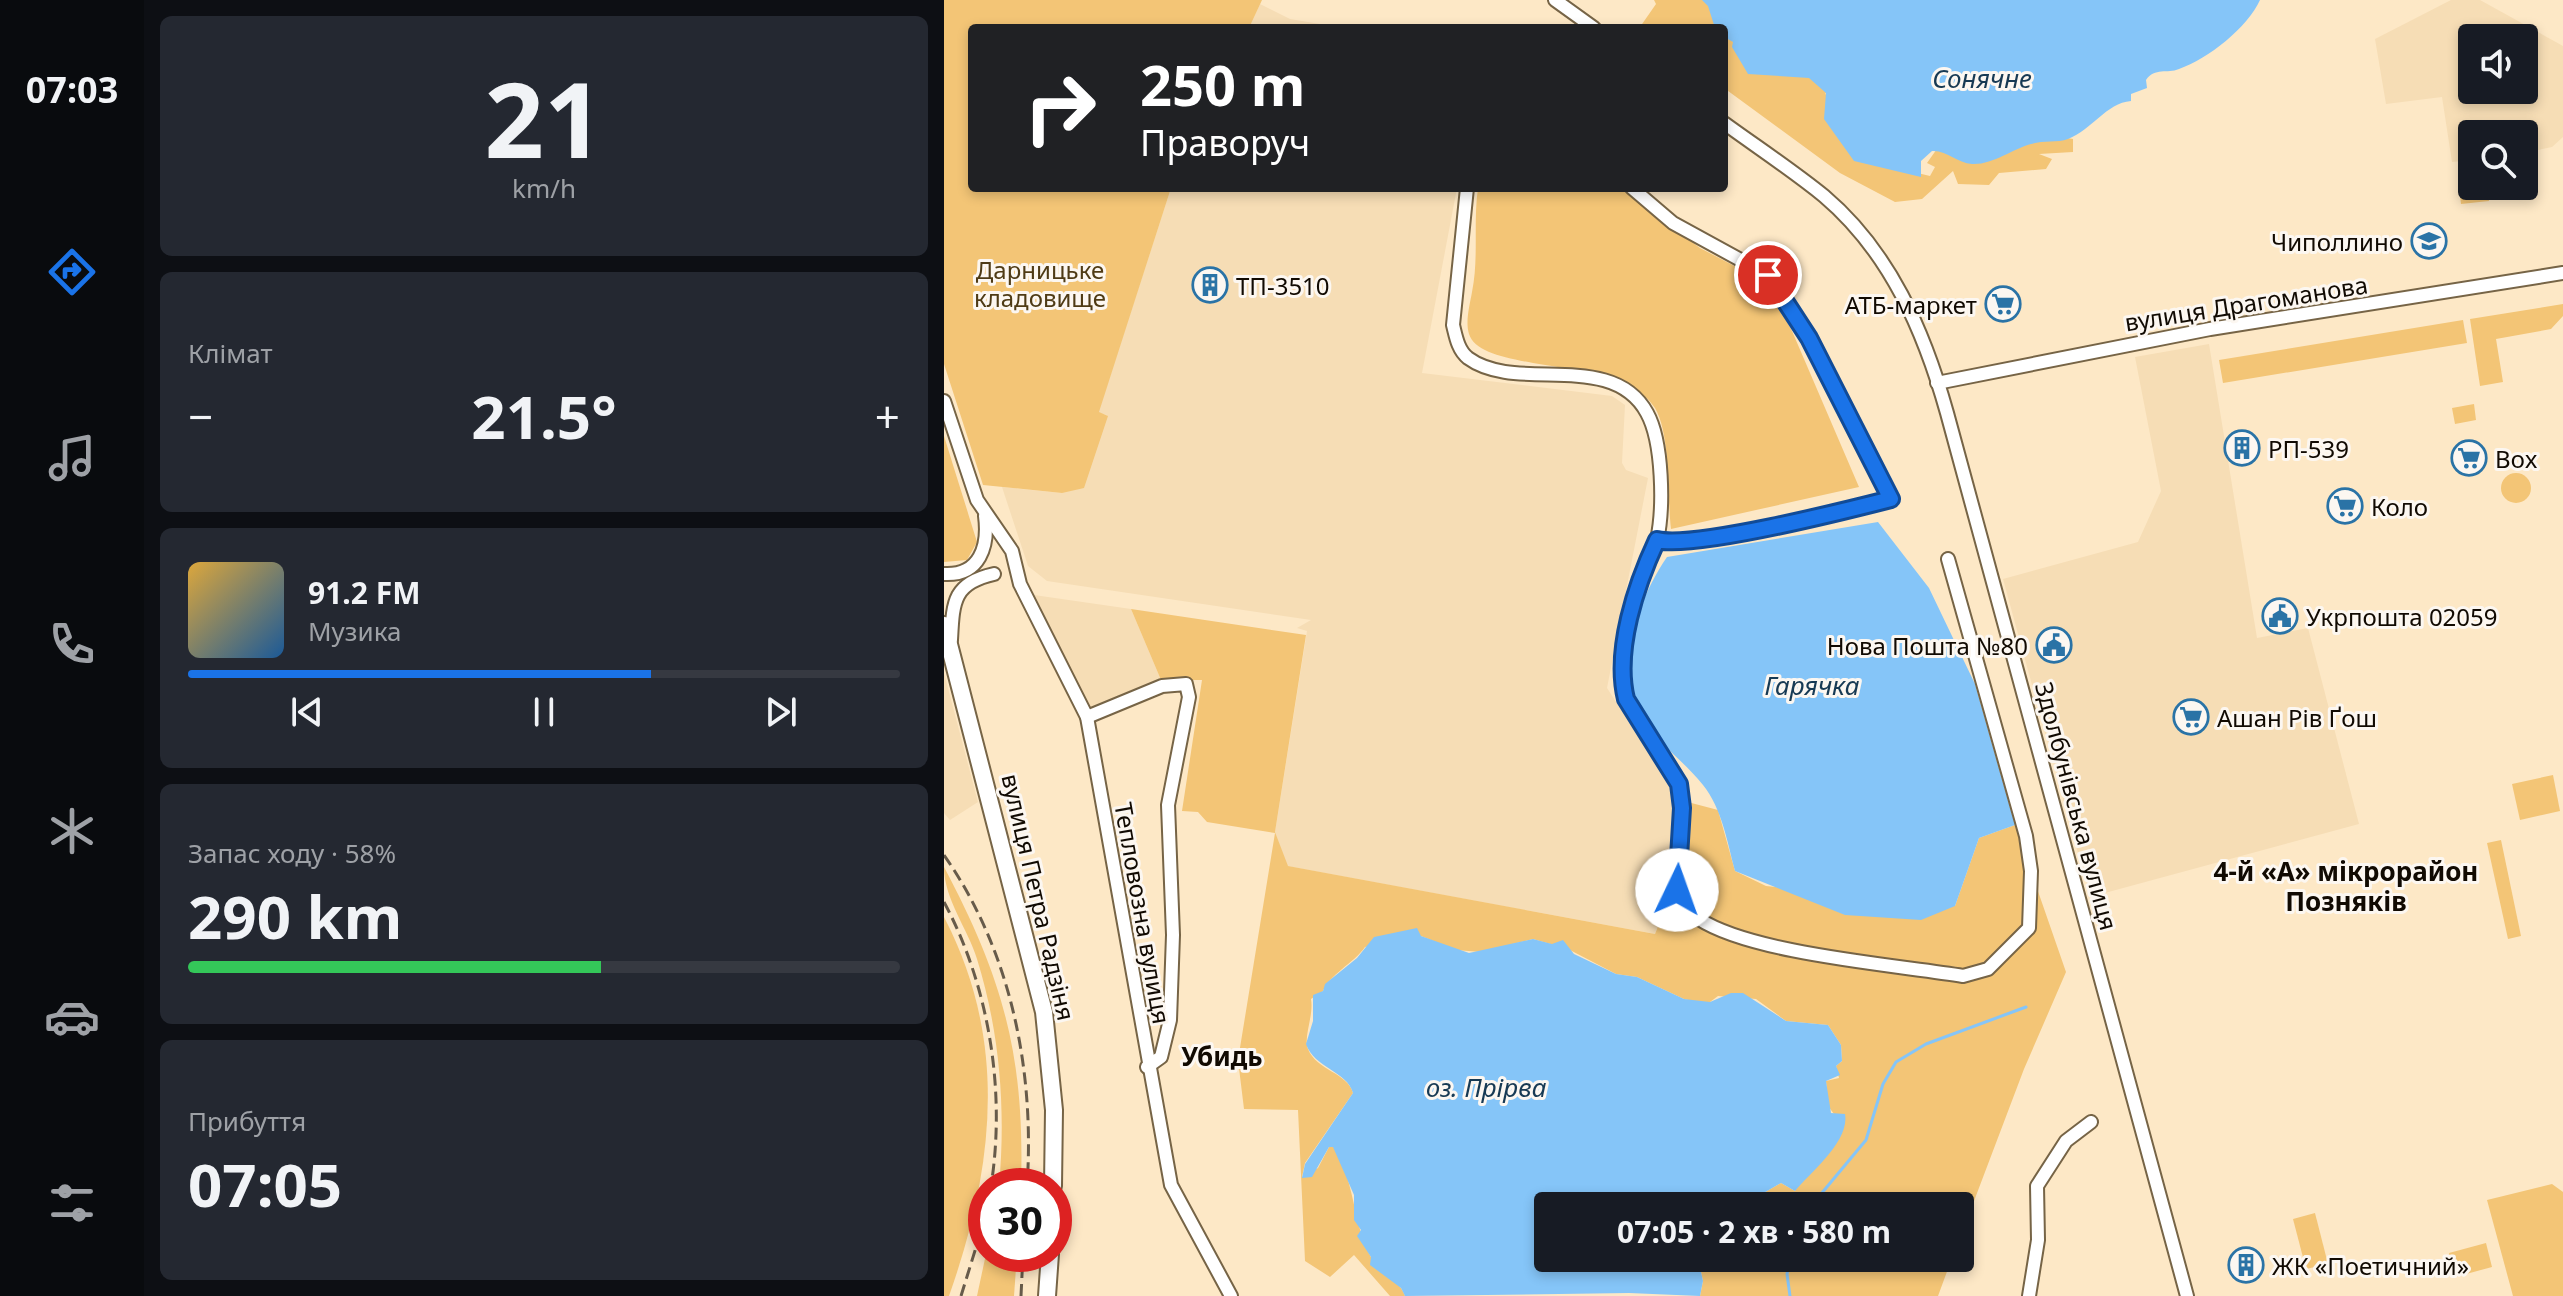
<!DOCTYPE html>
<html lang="uk">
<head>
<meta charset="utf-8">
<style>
	body { margin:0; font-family:"Noto Sans",sans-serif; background:#242831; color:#f1f3f6; height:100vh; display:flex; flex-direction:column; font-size:30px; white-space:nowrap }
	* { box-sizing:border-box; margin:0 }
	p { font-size:26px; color:#9ea1a6 }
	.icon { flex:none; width:44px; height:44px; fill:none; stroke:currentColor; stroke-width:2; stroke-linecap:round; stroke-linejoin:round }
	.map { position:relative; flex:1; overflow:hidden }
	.sheet { display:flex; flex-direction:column; gap:16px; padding:16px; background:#0d0f14; width:800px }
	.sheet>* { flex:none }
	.banner { position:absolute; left:24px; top:24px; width:760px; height:168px; border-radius:8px; box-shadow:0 4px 12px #0003; background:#202124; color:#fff; overflow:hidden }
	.fabs { position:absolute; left:1514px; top:24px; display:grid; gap:16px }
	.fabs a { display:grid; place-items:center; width:80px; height:80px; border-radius:8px; background:#171b24; box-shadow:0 4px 12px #0003; font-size:40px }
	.speed { position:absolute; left:24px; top:1168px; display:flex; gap:16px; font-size:40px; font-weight:700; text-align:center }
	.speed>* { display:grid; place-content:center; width:104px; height:104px; border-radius:50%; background:#171b24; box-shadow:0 4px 12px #0003; line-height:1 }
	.speed .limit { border:12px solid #d22; background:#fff; color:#111 }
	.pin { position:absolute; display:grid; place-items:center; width:68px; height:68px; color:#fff; margin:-34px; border:4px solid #fff; border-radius:50%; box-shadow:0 2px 8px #0007 }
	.me { position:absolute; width:88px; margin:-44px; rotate:3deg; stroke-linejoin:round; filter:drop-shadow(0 0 6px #0008) }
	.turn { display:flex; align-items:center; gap:28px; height:168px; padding:0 40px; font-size:36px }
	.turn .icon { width:104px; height:104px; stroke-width:2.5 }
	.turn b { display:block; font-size:56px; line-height:68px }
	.big { font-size:60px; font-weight:700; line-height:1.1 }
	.sheet .widget { flex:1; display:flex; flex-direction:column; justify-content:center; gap:12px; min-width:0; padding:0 28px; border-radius:12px; background:#242831 }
	.sheet .dial { align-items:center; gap:0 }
	.dial b { font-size:104px; line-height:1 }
	.song { display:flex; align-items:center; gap:24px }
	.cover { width:96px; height:96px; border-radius:12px; background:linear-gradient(135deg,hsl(40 70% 55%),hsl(210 70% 35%)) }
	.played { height:8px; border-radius:4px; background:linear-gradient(90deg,#1a73e8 65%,#363941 65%) }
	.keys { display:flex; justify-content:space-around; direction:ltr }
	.heat { display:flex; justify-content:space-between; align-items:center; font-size:44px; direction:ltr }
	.charge { height:12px; border-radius:6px; background:linear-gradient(90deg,#34c759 58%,#363941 0) }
	.trip { position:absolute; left:590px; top:1192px; width:440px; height:80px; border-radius:8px; background:#171b24; box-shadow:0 4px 12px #0003; font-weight:700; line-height:80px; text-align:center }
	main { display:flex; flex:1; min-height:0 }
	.menu { display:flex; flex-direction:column; width:144px; justify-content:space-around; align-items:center; background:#090b0e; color:#9ea1a6 }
	.menu .icon { width:56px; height:56px }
	.menu .selected { color:#1a73e8 }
	.menu b { font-size:36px; color:#f1f3f6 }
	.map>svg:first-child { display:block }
	.built { fill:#f6ddb5; fill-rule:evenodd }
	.green { fill:#f3c576 }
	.water { fill:#85c5f8 }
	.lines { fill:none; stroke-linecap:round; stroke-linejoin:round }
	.stream { stroke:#85c5f8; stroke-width:3 }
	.minor-casing { stroke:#766446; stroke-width:16 }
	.major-casing { stroke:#766446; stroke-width:20 }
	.minor { stroke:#fff; stroke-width:12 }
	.major { stroke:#fff; stroke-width:16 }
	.rail { stroke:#675b4a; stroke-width:3; stroke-dasharray:12 6; stroke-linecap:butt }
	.route-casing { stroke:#114b97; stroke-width:20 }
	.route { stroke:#1a73e8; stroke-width:14 }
	.labels { text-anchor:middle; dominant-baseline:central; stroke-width:6; stroke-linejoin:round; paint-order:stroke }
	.poi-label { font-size:24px; fill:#110a02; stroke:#fcf7f1; text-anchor:start }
	.park-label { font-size:24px; fill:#4f3b15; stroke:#fcf7f1 }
	.street-label { font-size:24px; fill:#110a02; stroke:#fcf7f1 }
	.water-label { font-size:26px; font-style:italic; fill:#173a54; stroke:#fcf7f1 }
	.neighbourhood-label { font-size:26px; font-weight:bold; fill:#110a02; stroke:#fcf7f1 }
</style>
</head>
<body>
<main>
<nav class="menu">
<b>07:03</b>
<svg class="icon selected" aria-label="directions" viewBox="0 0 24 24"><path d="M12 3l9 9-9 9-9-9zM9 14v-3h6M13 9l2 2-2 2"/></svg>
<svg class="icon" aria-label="music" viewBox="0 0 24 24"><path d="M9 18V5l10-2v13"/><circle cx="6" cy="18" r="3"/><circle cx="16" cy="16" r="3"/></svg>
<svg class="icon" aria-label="phone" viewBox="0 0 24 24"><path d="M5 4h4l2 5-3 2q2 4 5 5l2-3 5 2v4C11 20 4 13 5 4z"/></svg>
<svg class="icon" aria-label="climate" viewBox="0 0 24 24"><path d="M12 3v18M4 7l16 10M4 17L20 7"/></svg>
<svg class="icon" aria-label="car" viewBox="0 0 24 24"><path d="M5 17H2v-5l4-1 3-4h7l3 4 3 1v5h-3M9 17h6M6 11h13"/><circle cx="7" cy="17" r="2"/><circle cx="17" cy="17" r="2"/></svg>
<svg class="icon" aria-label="filters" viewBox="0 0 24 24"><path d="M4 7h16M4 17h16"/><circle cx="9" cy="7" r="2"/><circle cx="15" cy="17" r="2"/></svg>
</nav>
<section class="sheet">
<div class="widget dial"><b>21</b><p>km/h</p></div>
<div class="widget"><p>Клімат</p>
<div class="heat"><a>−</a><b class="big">21.5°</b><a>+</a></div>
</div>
<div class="widget">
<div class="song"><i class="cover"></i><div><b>91.2 FM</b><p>Музика</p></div></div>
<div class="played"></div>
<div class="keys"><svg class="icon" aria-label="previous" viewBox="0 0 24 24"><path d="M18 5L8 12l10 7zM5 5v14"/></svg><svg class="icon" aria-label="pause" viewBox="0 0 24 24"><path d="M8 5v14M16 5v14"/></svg><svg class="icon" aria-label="next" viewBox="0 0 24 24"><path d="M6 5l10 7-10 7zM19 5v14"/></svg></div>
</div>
<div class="widget"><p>Запас ходу · 58%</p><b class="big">290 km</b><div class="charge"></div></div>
<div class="widget"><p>Прибуття</p><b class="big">07:05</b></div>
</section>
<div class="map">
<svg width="1619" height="1296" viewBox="0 0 1619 1296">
	<rect width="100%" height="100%" fill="#fde8c6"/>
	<g class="built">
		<path d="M1507,0H1536L1619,46V137L1608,147L1580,153V134H1528V160L1508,162L1498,97L1442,104L1431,39ZM1580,38V90H1528V38Z"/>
		<polygon points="316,4 346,19 400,28 305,28"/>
		<polygon points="227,188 513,188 478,373 668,396 681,405 678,463 682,470 704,478 663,688 736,800 723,904 711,934 343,866 331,832 363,631 353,628 367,620 103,581 84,566 58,487 118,493 163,415 154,413"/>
		<polygon points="1265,344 1313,638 1364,628 1415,824 1146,897 1059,579 1194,542 1217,491 1191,357"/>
		<polygon points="90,595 187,609 217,680 147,712"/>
		<polygon points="0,673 34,802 6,820 0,813"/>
	</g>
	<g class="green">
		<polygon points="0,0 318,0 305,28 28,28 28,188 227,188 155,412 164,416 140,488 118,493 39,485 0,364"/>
		<polygon points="710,0 767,0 890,85 881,94 892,98 924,161 986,176 991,167 983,163 995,146 1101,134 1129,139 1129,152 1095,154 1108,159 1102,169 1055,173 1045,185 1014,184 1009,171 978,199 951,202 896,173 780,88 780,28 696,27 712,4"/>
		<polygon points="1544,186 1545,201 1517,204 1515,187"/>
		<path d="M534,188H676L756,248L821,282L848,331L915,487L727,529C723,496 727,435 711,408C678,355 538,375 525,334C521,321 526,304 528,292C535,258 529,222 534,188Z"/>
		<polygon points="1619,304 1619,316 1607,329 1552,339 1559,382 1536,386 1526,319"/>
		<polygon points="1519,320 1523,343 1279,383 1275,360"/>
		<polygon points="1530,404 1532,420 1511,424 1508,408"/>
		<polygon points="0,436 33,542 23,560 0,562"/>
		<circle cx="1572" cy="488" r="15"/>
		<path d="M187,609L362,635L331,832L344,866L711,934L723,904L736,800L774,810L791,871L822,886L1011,906L1035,838L1071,825L1122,972L1080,1069L1016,1238V1206H797L837,1183L851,1191L890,1114L884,1106L882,1081L895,1078L892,1066L898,1061L897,1045L884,1025L842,1021L812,999L774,996L766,1002H753L740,999L693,977L672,974L624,949L589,939L537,952L512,950L477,936L421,947C410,963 385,975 379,991L367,999C370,1016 359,1037 364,1049C372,1070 404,1073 409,1093L361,1163L358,1177L374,1168L385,1147L389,1146C412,1181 408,1224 428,1259C435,1273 456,1280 461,1296H446L410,1255L386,1277L361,1261L354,1110L300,1109L294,1060L331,833L263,822L254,812L238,811L258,680H217Z"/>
		<polygon points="1609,775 1616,811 1576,820 1568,784"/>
		<polygon points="1557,840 1577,936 1564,939 1543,843"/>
		<path d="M0,867C60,980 81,1058 77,1186H55C62,1109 56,1033 33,959C24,929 0,899 0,867Z"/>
		<path d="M0,917C65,1042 50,1168 5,1296H0Z"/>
		<polygon points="1608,1184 1619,1192 1619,1296 1569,1296 1543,1200"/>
		<polygon points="1371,1213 1384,1264 1362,1269 1349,1219"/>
		<polygon points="1542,1243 1548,1267 1511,1277 1505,1253"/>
		<polygon points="42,1254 73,1254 70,1296 33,1296"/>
		<polygon points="754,1258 1008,1258 994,1296 756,1296 759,1281"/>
	</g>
	<g class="water">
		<path d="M758,0H1316C1304,27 1264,59 1235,69C1223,74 1211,67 1202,80L1203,88L1187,94V101C1162,103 1148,130 1124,139C1113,143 1099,140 1087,144C1068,149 1049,165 1028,164C1013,163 1003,150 988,151L977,161V177L910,161L880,119L882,93L865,78L804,74L788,47L789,42L782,38L780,41V28H771L764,6Z"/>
		<path d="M934,522L985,588L1031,684L1071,825L1035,838L1011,906L977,920L901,915L791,871C783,841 778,809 759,785C741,762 715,745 701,720C672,666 691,604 723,557Z"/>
		<path d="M473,928L477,936L525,953L589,939L608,944L619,940L630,954L672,974L693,977L740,999L766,1002L787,993H799L842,1021L884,1025L897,1045L898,1061L892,1066L896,1075L882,1081L887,1113L901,1114C906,1141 867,1172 851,1191L837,1183L797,1206H604V1258H754L759,1281L756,1296L685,1293L461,1296L457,1288L426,1265L427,1257L413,1236L417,1230L410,1220V1195L389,1147H385L368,1177L358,1178L361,1164L409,1093C403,1071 370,1068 362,1044L369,1021V995L379,991L381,984L413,958L430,937Z"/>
	</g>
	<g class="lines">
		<g class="stream">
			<polyline points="867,1206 922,1140 939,1084 952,1062 982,1044 1082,1007"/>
			<polyline points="846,1296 843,1274 847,1258"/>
		</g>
		<defs>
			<g id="minor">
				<polyline points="611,0 650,28"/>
				<path d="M780,123C813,147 848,170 880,196C946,252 980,331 1003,413L1243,1296"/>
				<path d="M523,188L509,325C512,337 514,350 524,358C573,394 668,349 703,413C719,442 720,508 713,540C710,551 702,562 698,573C686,610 673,661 682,699L735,784L738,808L733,890C738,902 744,911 755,919C809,954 952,965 1019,976L1044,969L1085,928L1087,871L1082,836L1004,559"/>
				<path d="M688,188L729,223L824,275L865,338L947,499C905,510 747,549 713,540"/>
				<polyline points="993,383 1266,329 1619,273"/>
				<polyline points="0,401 33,500 68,551 76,584 143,717 227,1185 287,1296"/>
				<path d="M0,574C36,576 45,546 41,516"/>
				<path d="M7,640C9,602 9,583 50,574"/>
				<polyline points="143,717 218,686 242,684 245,697 224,805 229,935 226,1020 217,1057 203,1067"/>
				<polyline points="1085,1296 1094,1240 1093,1186 1122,1141 1147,1122"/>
			</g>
			<g id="major">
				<polyline points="0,625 100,1012 110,1110 109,1186"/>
				<polyline points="103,1296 106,1254"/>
			</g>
		</defs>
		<use href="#minor" class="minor-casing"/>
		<use href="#major" class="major-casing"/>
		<use href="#minor" class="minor"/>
		<use href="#major" class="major"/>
		<g class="rail">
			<path d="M0,855C67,951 91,1071 83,1186"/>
			<path d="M0,902C45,986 62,1091 47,1186"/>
			<polyline points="17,1296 42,1215"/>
			<polyline points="77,1296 79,1254"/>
		</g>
	</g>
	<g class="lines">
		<defs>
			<path id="route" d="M733,890L738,808L735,784L682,699C670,650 692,585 713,540C749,549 904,510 947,499L865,338L824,275"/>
		</defs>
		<use href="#route" class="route-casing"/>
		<use href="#route" class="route"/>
	</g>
	<defs>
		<symbol id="school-ring" viewBox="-11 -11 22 22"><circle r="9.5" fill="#fcf7f1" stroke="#2a73a6" stroke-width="1.5"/><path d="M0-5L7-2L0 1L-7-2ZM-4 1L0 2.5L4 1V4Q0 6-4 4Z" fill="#2a73a6"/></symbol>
		<symbol id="building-ring" viewBox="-11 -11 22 22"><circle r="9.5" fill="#fcf7f1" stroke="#2a73a6" stroke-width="1.5"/><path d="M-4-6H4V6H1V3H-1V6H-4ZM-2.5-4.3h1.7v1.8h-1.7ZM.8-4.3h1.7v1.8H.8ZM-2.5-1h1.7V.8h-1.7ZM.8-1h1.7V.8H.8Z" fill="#2a73a6"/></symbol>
		<symbol id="supermarket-ring" viewBox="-11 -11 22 22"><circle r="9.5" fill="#fcf7f1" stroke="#2a73a6" stroke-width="1.5"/><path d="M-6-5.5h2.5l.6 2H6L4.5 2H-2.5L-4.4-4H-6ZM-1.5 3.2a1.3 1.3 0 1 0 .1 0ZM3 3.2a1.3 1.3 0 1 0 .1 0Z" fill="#2a73a6"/></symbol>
		<symbol id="civic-ring" viewBox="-11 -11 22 22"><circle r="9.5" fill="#fcf7f1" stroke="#2a73a6" stroke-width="1.5"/><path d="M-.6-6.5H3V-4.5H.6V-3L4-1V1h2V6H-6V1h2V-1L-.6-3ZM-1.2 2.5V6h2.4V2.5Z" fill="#2a73a6"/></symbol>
	</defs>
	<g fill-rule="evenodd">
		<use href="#school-ring" x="1465" y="221" width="40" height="40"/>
		<use href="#building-ring" x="246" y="265" width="40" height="40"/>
		<use href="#supermarket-ring" x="1039" y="284" width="40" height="40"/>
		<use href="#building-ring" x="1278" y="428" width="40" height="40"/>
		<use href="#supermarket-ring" x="1505" y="438" width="40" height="40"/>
		<use href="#supermarket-ring" x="1381" y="486" width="40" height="40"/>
		<use href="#civic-ring" x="1316" y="596" width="40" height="40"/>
		<use href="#civic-ring" x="1090" y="625" width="40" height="40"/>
		<use href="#supermarket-ring" x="1227" y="697" width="40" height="40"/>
		<use href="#building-ring" x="1282" y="1245" width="40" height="40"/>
	</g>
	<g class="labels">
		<g class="poi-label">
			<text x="1459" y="241" text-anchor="end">Чиполлино</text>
			<text x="292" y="285">ТП-3510</text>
			<text x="1033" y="304" text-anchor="end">АТБ-маркет</text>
			<text x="1324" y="448">РП-539</text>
			<text x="1551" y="458">Box</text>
			<text x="1427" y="506">Коло</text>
			<text x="1362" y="616">Укрпошта 02059</text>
			<text x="1084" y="645" text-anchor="end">Нова Пошта №80</text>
			<text x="1273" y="717">Ашан Рів Ґош</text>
			<text x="1328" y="1265">ЖК «Поетичний»</text>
		</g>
		<g class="park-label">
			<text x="96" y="269">Дарницьке<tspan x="96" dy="28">кладовище</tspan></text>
		</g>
		<g class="street-label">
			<text transform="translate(1302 303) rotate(-9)">вулиця Драгоманова</text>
			<text transform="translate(1133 806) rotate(75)">Здолбунівська вулиця</text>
			<text transform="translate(95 897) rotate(77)">вулиця Петра Радзіня</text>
			<text transform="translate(199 913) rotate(80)">Тепловозна вулиця</text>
		</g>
		<g class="water-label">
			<text x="1038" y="78">Сонячне</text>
			<text x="868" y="685">Гарячка</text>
			<text x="542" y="1087">оз. Прірва</text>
		</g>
		<g class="neighbourhood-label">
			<text x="1402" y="871">4-й «А» мікрорайон<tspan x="1402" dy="30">Позняків</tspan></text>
			<text x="278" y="1056">Убидь</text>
		</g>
	</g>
</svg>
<div class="fabs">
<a><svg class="icon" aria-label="sound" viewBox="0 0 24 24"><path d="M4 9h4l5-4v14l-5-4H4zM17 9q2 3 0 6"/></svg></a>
<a><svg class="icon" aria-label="search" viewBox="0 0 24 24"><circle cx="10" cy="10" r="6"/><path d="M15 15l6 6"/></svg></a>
</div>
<div class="speed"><div class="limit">30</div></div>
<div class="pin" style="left:824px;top:275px;background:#d93025"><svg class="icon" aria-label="arrive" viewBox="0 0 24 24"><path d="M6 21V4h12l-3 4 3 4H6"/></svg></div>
<svg class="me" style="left:733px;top:890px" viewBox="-20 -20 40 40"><circle r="19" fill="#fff"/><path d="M0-13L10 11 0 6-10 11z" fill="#1a73e8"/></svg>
<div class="trip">07:05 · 2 хв · 580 m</div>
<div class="banner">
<div class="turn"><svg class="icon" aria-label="right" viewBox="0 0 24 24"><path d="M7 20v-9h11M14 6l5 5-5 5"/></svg><div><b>250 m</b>Праворуч</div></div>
</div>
</div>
</main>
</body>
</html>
